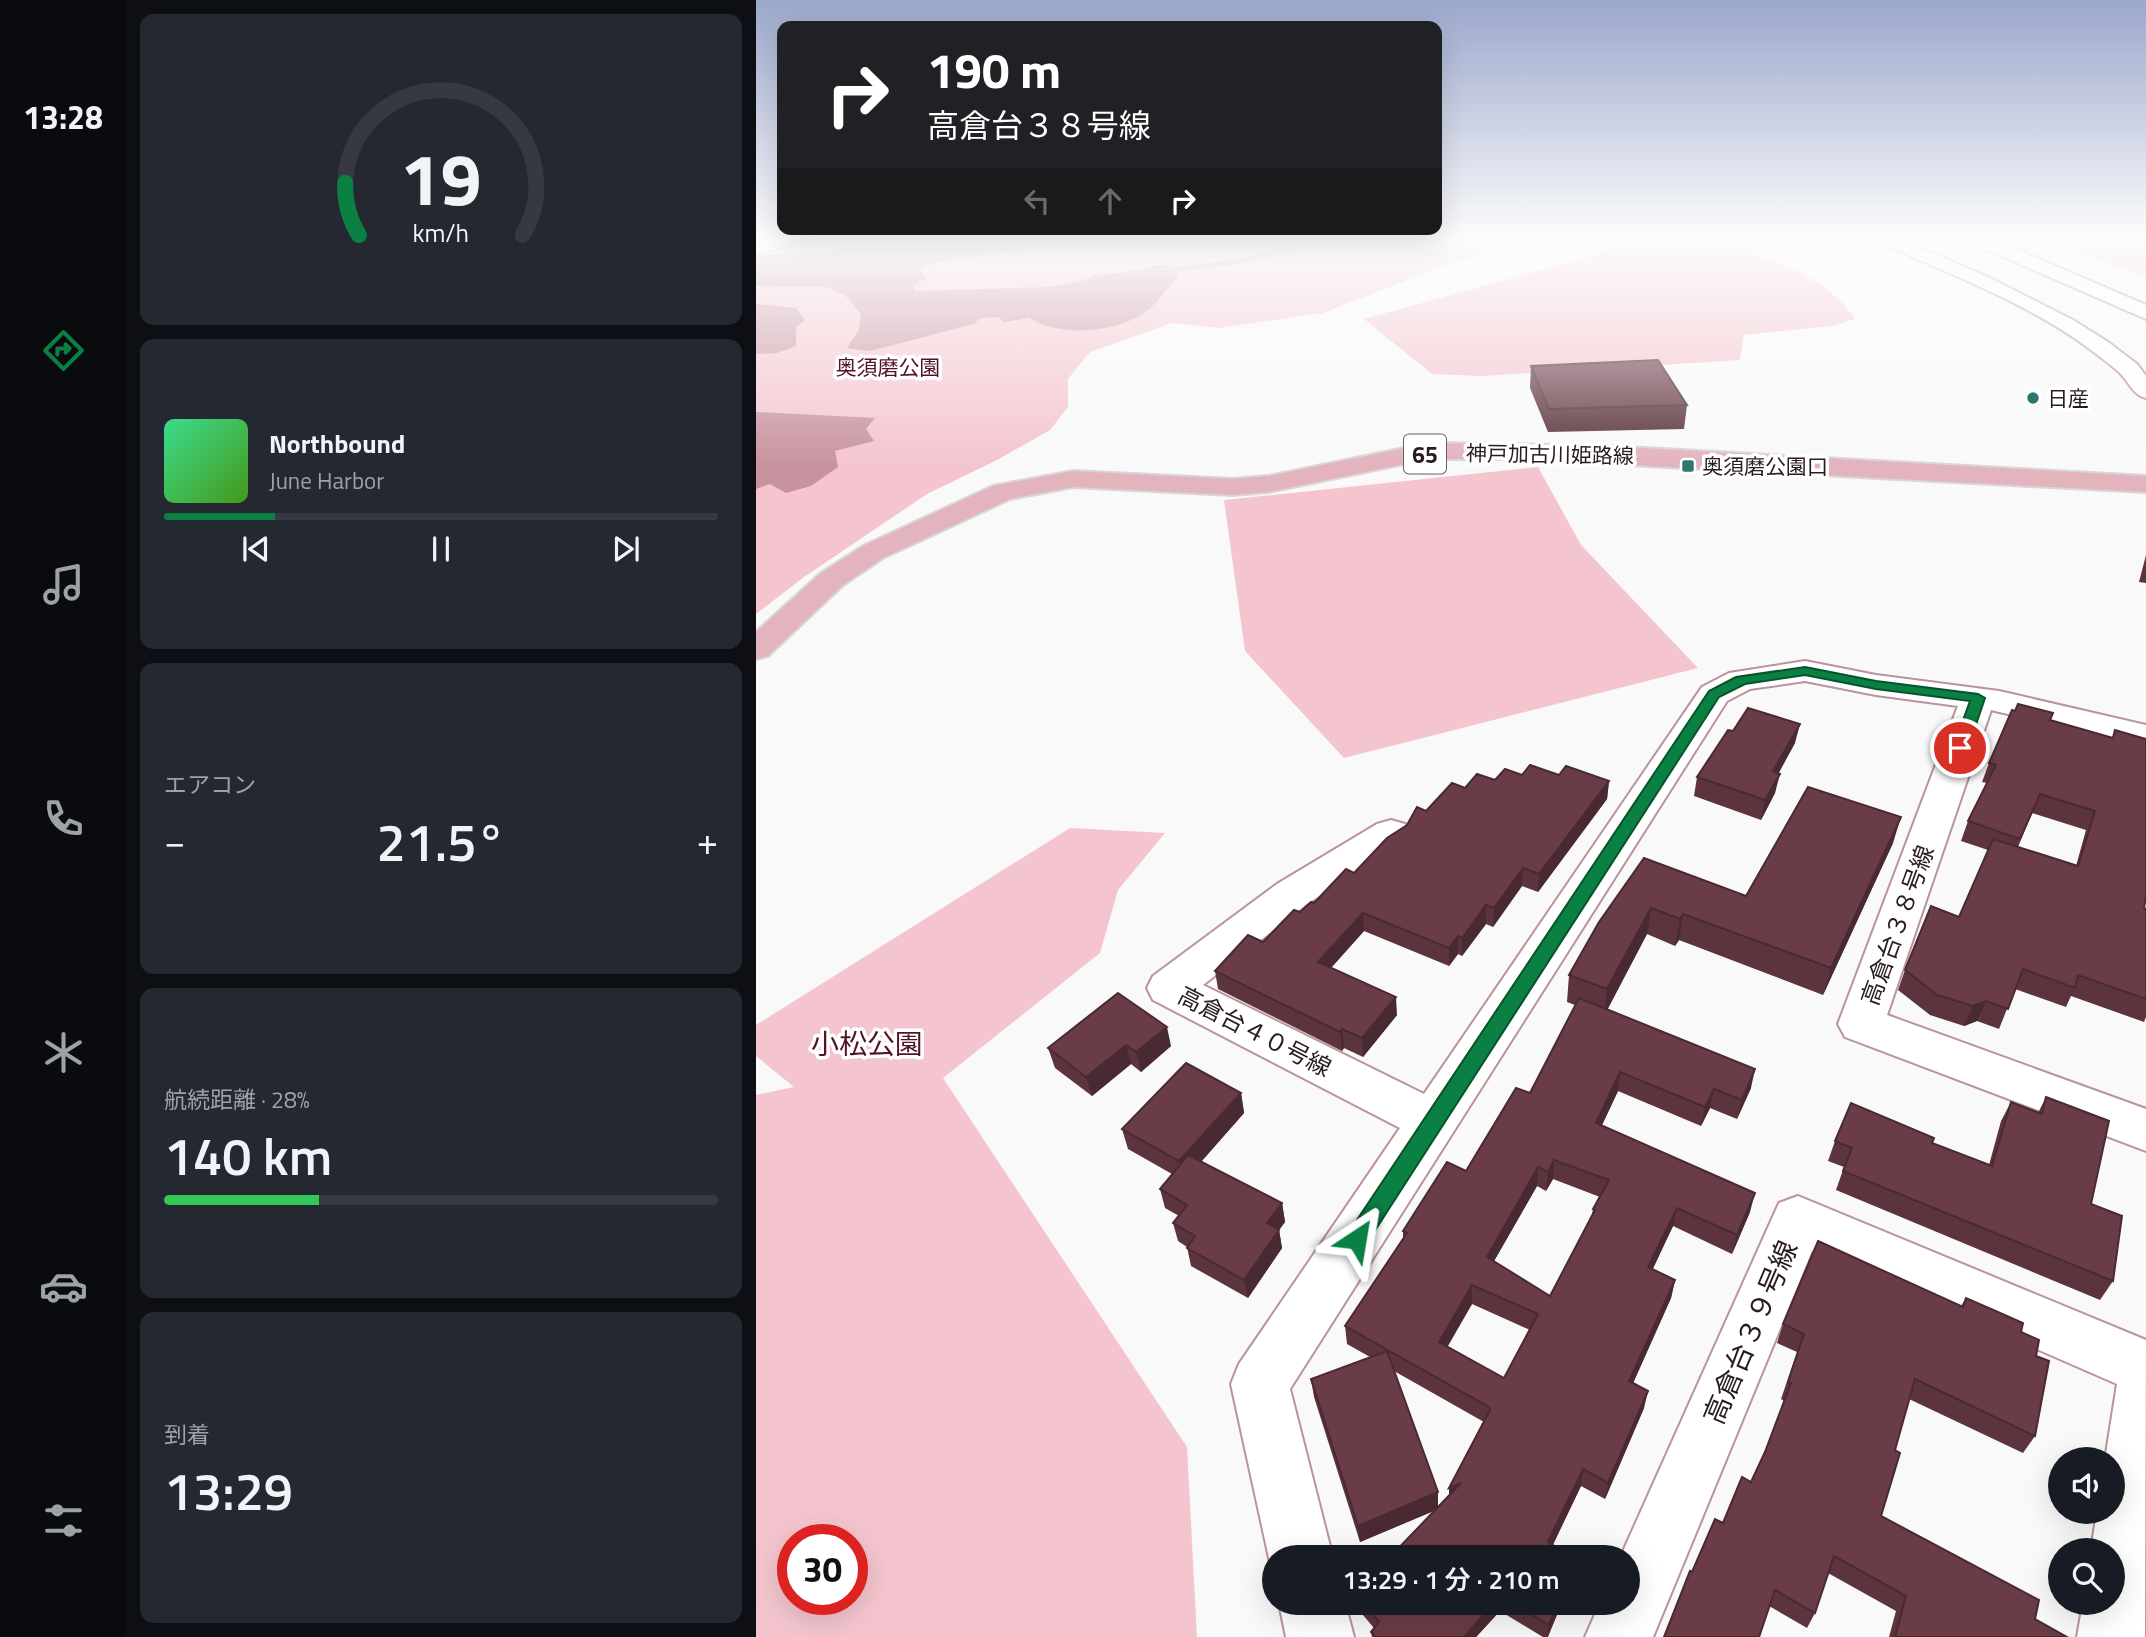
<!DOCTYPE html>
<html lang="ja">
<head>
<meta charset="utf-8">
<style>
	body { margin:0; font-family:"Titillium Web","Noto Sans JP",sans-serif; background:#242831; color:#f1f3f6; height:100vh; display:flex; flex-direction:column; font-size:26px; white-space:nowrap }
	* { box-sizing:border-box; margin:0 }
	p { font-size:23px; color:#9ea1a6 }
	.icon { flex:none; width:38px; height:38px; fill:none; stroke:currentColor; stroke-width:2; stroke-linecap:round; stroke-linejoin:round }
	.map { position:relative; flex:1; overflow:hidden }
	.details { display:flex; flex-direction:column; gap:14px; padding:14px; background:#0d0f14; width:630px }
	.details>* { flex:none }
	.guide { position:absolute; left:21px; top:21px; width:665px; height:214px; border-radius:14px; box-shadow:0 7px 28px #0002; background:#202124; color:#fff; overflow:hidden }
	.tools { position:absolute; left:1292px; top:1447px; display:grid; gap:14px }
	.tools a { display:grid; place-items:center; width:77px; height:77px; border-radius:50%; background:#171b24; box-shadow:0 7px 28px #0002; font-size:35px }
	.speed { position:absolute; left:21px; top:1524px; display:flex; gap:14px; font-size:35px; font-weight:700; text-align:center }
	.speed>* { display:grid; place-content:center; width:91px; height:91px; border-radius:50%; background:#171b24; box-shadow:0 7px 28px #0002; line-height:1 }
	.speed .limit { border:10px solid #d22; background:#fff; color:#111 }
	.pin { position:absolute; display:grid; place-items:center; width:60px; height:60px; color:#fff; margin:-30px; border:4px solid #fff; border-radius:50%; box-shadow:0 2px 7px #0007 }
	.me { position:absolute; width:77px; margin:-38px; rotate:33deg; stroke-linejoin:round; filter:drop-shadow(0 0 5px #0008) }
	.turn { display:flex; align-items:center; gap:24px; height:147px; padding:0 35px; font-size:32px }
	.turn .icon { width:91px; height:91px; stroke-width:2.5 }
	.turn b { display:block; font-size:49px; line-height:60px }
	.lanes { display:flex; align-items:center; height:66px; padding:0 35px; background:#0003; justify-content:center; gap:35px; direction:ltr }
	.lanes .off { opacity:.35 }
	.big { font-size:52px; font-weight:600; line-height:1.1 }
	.details .widget { flex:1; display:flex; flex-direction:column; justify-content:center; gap:10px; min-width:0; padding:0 24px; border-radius:14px; background:#242831 }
	.details .dial { align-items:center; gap:0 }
	.dial svg { height:182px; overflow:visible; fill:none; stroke:#363941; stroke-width:7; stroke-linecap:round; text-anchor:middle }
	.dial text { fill:#f1f3f6; stroke:none }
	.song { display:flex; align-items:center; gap:21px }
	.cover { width:84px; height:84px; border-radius:10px; background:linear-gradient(135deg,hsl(150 70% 55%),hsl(100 70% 35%)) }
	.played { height:7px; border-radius:4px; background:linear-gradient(90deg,#0b8043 20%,#363941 20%) }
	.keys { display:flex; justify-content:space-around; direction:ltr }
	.heat { display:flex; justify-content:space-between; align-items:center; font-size:38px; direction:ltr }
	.charge { height:10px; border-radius:5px; background:linear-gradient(90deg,#34c759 28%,#363941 0) }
	.trip { position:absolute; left:506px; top:1545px; width:378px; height:70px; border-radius:35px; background:#171b24; box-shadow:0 7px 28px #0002; font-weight:600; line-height:70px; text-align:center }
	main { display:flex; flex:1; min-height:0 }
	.menu { display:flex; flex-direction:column; width:126px; justify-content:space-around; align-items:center; background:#090b0e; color:#9ea1a6 }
	.menu .icon { width:49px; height:49px }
	.menu .selected { color:#0b8043 }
	.menu b { font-size:32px; color:#f1f3f6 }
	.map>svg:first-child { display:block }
	.green { fill:#f4c5ce; fill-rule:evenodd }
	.water { fill:#c8939f }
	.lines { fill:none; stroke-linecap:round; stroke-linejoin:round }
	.stream { stroke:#c8939f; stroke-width:5 }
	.minor-casing { stroke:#bb939c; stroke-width:4 }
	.major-casing { stroke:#d9d6d7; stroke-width:4 }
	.minor { fill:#fff; fill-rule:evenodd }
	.major { fill:#e3b3be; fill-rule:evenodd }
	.wall { fill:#5b343d; fill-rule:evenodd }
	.shaded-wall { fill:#4a2a32 }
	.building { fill:#6a3c47; stroke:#4a2a32; stroke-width:2; fill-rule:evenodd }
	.route { fill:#0b8043; stroke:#07532c; stroke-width:2 }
	.poi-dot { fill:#2f766e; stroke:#fff; stroke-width:2.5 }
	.labels { text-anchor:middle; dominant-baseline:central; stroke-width:7; stroke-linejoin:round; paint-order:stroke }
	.far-park-label { font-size:21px; fill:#521228; stroke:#fff }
	.far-poi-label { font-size:21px; fill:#2a1b1f; stroke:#fff; text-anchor:start }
	.far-street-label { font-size:21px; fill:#2a1b1f; stroke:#fff }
	.shield { fill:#fff; stroke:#6a5f62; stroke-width:2 }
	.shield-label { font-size:23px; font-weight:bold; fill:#2a1b1f }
	.street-label { font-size:24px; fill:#2a1b1f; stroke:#fff }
	.near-park-label { font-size:28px; fill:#521228; stroke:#fff }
	.near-street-label { font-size:28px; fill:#2a1b1f; stroke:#fff }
</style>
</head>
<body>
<main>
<nav class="menu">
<b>13:28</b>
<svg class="icon selected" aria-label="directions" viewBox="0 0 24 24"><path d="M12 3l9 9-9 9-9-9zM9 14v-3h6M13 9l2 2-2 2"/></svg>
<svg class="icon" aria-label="music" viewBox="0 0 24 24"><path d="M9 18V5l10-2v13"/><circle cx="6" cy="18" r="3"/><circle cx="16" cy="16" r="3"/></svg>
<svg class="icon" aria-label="phone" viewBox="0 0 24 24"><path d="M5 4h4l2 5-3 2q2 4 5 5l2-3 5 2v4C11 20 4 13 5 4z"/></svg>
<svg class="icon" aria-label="climate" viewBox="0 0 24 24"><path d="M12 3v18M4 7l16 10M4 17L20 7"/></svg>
<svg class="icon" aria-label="car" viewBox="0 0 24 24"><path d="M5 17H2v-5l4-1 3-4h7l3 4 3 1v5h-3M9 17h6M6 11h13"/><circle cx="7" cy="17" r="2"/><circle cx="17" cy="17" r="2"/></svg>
<svg class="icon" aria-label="filters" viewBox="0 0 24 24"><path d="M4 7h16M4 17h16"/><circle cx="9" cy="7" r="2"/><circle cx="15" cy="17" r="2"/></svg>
</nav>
<section class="details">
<div class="widget dial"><svg viewBox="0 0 100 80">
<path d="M14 69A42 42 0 1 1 86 69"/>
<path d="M14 69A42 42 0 0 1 8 46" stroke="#0b8043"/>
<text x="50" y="56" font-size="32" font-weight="700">19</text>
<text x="50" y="72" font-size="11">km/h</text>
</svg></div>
<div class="widget">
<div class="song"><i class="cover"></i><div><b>Northbound</b><p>June Harbor</p></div></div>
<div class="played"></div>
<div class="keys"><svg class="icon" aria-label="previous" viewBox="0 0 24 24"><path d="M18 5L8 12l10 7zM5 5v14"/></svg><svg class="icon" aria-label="pause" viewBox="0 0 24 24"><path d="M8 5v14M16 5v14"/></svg><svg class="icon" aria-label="next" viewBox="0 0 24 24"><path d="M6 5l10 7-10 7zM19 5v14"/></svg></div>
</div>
<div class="widget"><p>エアコン</p>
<div class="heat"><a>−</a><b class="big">21.5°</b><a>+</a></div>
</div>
<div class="widget"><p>航続距離 · 28%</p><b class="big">140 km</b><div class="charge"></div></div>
<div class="widget"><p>到着</p><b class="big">13:29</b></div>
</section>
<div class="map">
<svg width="1390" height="1637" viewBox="0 0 1390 1637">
	<rect width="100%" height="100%" fill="#f9f9f9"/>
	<g class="green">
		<polygon points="65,236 786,236 695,263 567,313 463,328 416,323 334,352 312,379 312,407 294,430 241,460 171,494 48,577 0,614 0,256"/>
		<path d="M889,236H945L966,243L971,241L961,236H1003L1009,238L1006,240L1029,247L1020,249L1024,251H991C1030,265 1076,283 1099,319L1076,326L988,335L984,360L726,376L676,374L608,319L836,256Z"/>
		<polygon points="1284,236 1390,236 1390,277 1382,275"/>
		<polygon points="782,467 825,545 942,668 588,758 489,651 468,500"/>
		<path d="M314,828L409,833L362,890L344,953L187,1078L431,1447L441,1637H0V1095L38,1087L0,1056V1025ZM37,1540H96V1600H37Z"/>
	</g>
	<g class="water">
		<path d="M170,236H349L181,262L163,269L170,279L157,285L159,291L292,287L326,281L337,276L393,269L397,265H413L422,276C413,286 404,300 393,309C365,333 304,338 273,318L248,322L242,317L224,318L218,324L114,351L91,348L103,330L105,314L89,295L70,287L0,286V254H57L133,238Z"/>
		<polygon points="0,304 40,308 49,320 40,327 40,346 21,353 0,354"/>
		<polygon points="0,412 119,418 110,429 118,441 79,451 82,467 55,486 30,493 14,484 0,489"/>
	</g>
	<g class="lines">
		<polyline class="stream" points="417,270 486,261 582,236"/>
		<defs>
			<g id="minor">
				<polygon points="22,236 50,236 47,240 0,254 0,242"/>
				<path d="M1115,236H1138L1234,278L1317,320L1352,342L1381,364L1390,376V398C1377,395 1373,382 1364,373C1356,366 1347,359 1339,353C1274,303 1191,273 1118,240Z"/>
				<polygon points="1206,236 1230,236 1390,305 1390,319 1209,240"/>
				<polygon points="1049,661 1120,675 1243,691 1390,725 1390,747 1235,710 1131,1015 1390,1109 1390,1151 1089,1037 1082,1024 1202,706 1120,695 1049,681 994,689 971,701 534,1389 577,1558 518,1558 518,1570 513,1558 475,1384 483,1364 644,1128 397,1000 391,988 397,976 521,884 621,824 635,820 649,824 655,833 649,842 551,904 447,985 668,1094 946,687 973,673"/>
				<polygon points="1042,1196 1390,1340 1389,1637 1321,1637 1327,1603 1356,1603 1356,1550 1335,1550 1341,1512 1356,1512 1356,1460 1349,1460 1361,1384 1056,1251 897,1637 829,1637 844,1603 872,1603 872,1558 864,1558 1023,1203"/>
				<polygon points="523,1603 589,1603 598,1637 530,1637"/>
			</g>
			<polygon id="major" points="687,443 853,446 1390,476 1390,492 757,459 687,459 648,464 513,492 477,495 317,487 254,499 127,558 87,585 12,656 0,659 0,632 65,573 107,546 237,486 317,471 477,479 513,476 648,448"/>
		</defs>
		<use href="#minor" class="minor-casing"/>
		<use href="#major" class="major-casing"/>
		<use href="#minor" class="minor"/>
		<use href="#major" class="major"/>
	</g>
	<g class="wall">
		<polygon points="775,366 931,405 928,429 792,432 774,388"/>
		<polygon points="1390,555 1390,583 1383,582"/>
		<path d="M1294,720L1356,738L1359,730L1388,908L1390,909V1017L1388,1022L1315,996L1310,1007L1259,989L1243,1029L1221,1021L1208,1026L1174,1015L1142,990L1149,970L1203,917L1232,850L1205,841L1212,821L1231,783L1226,782L1233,763ZM1276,813L1330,830L1320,866L1262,847Z"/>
		<polygon points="1039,743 1022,773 1019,793 1005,820 938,796 941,777"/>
		<polygon points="766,775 803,775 853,781 851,799 782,892 766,886 737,927 730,924 706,956 702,954 693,966 608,931 575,968 641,1015 607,1057 588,1048 586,1051 462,989 459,971 507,942 544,912 598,873 651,825 670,811 709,788"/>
		<path d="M1137,843L1067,995L923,940L919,946L891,934L851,1010L995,1088L981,1119L954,1108L945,1126L862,1091L846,1125L994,1212L976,1254L917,1226L896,1269L919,1280L915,1298L877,1383L888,1408L849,1499L825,1486L797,1545L805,1550L804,1558H633L678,1511L604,1542L558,1397L555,1379L614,1357L591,1344L589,1326L647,1238V1231L710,1171L774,1093L819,1005L811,1002L813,975L888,858L990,896ZM797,1179L844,1197L837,1209L836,1215L794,1296L738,1261L781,1186L790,1191ZM716,1304L774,1330L748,1378L691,1346ZM638,1371L728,1422L693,1488V1496L682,1507V1492Z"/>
		<polygon points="362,993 415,1046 385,1072 375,1064 336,1096 299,1068 292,1048"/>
		<polygon points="485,1093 488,1113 445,1162 526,1203 529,1222 523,1230 526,1248 492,1298 435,1266 431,1247 422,1241 417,1223 423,1216 409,1208 404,1189 416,1174 372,1149 366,1129"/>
		<polygon points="1290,1097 1335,1204 1357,1281 1344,1300 1080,1190 1088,1167 1072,1161 1079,1141 1176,1143 1233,1165 1245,1121 1255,1102 1282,1113"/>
		<polygon points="1210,1298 1265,1332 1280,1356 1279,1436 1267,1453 1153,1399 1139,1450 1125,1516 1279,1619 1311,1637 1133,1637 1140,1611 1072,1573 1059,1613 1051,1628 1013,1606 936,1572 995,1482 1009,1452 1028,1401 1025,1399 1041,1352 1021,1343 1027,1324 1205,1306"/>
		<polygon points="601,1603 804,1603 803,1610 792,1637 787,1637 744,1611 720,1637 616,1637 615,1632 618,1628 601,1608"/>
	</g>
	<g class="shaded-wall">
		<polygon points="0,236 11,236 0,239"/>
		<polygon points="1044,724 1039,743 1013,791 1017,771"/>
		<polygon points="1024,774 1019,793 1005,820 1009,800"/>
		<polygon points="853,781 851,799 782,892 783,874"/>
		<polygon points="1145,817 1137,843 1067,995 1075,968"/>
		<polygon points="767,868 766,886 737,927 738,908"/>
		<polygon points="730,905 730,924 706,956 706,938"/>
		<polygon points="895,908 891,934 848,1016 851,989"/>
		<polygon points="607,913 608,931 564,980 562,962"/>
		<polygon points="927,914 923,940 919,946 924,919"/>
		<polygon points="702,936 702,954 693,966 693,948"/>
		<polygon points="640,997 641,1015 607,1057 606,1038"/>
		<polygon points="1230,1001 1221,1021 1208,1026 1217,1006"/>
		<polygon points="411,1027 415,1046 385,1072 380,1052"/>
		<polygon points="586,1029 588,1048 586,1051 584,1032"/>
		<polygon points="370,1045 375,1064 336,1096 330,1077"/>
		<polygon points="999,1069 995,1088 981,1119 986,1100"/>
		<polygon points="864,1072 862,1091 838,1142 840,1123"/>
		<polygon points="958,1089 954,1108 945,1126 949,1107"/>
		<polygon points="485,1093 488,1113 428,1181 423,1161"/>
		<polygon points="798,1160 797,1179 790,1191 792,1172"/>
		<polygon points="782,1167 781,1186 730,1275 731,1257"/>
		<polygon points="999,1193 994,1212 976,1254 981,1235"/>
		<polygon points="526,1203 529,1222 514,1242 511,1223"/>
		<polygon points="921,1208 917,1226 889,1286 892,1267"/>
		<polygon points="523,1230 526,1248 492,1298 488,1280"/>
		<polygon points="919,1280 915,1298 870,1399 873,1381"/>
		<polygon points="716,1285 716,1304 684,1360 683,1342"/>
		<polygon points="892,1391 888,1408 849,1499 852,1483"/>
		<polygon points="827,1469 825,1486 790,1558 792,1542"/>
		<polygon points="705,1483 693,1505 693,1488"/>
		<polygon points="682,1492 682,1509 604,1542 602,1526"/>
		<polygon points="738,1603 744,1603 744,1611 720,1637 708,1637"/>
		<polygon points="802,1603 804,1603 803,1610 791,1637 793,1625"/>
	</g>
	<g class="building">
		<polygon points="902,360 931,405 793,409 775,366"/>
		<polygon points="1262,704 1297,713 1294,720 1357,738 1359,730 1390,739 1390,897 1388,908 1390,909 1390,999 1322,975 1319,988 1267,969 1252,1009 1230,1001 1217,1006 1181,995 1149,970 1175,906 1203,917 1237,839 1322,866 1339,811 1284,794 1264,839 1212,821 1240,765 1233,763 1256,710 1259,711"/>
		<polygon points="992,708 1044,724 1017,771 1024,774 1009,800 941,777 972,730 977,731"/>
		<polygon points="774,765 803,775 810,766 853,781 783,874 767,868 738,908 730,905 706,938 702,936 693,948 607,913 562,962 640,997 606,1038 586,1029 584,1032 459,971 492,935 507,942 538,910 544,912 555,902 558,903 590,869 598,873 631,838 651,825 661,807 670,811 696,783 709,788 721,774 739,780 749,769 766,775"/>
		<polygon points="1052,787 1145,817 1075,968 927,914 924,919 895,908 851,989 813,975 843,922 888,858 990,896"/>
		<polygon points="362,993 411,1027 380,1052 370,1045 330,1077 292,1048"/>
		<path d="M823,998L999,1069L986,1100L958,1089L949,1107L864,1072L840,1123L999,1193L981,1235L921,1208L892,1267L919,1280L873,1381L892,1391L852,1483L827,1469L792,1542L805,1550L801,1558H633L705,1483L693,1488L734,1410L733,1407L589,1326L651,1233L647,1231L691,1162L710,1171L760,1088L774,1093ZM798,1160L853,1180L837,1209L839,1210L794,1296L731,1257L782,1167L792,1172ZM716,1285L782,1314L748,1378L683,1342Z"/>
		<polygon points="430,1063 485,1093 423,1161 366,1129"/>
		<polygon points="1290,1097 1353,1121 1335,1204 1366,1216 1357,1281 1087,1171 1096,1148 1079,1141 1095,1103 1178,1138 1176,1143 1236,1166 1255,1102 1286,1114"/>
		<polygon points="432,1155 526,1203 511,1223 523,1230 488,1280 431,1248 439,1236 417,1223 431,1205 404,1189"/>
		<polygon points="1062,1241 1207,1307 1210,1298 1235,1309 1267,1323 1265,1332 1283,1340 1280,1356 1293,1361 1279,1436 1159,1379 1139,1450 1144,1453 1125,1516 1283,1600 1279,1619 1311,1637 1139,1637 1150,1596 1078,1556 1059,1613 1019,1590 1003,1637 908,1637 934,1571 936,1572 959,1519 967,1523 986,1477 995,1482 1009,1452 1035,1383 1032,1382 1048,1334 1027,1324"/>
		<polygon points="631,1351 682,1492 602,1526 555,1379"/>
		<polygon points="607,1603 738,1603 708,1637 620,1637 615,1632 623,1622"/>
		<polygon points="757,1603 802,1603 793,1625"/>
	</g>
	<linearGradient id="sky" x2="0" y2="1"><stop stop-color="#9ba7cb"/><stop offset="0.51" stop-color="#fcfcfc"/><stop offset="1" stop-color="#fcfcfc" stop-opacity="0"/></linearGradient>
	<rect width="1390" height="465" fill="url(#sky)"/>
	<polygon class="route" points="1049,667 1120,681 1222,694 1229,698 1212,748 1204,753 1197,748 1214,701 1120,689 1049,675 989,684 963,697 609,1246 601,1249 593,1246 590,1239 593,1232 953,691 980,677"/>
	<g class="poi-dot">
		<circle cx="1277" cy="398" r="7"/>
		<rect x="925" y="459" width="14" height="14" rx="3.5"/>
	</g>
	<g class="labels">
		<g class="far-park-label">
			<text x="132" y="367">奥須磨公園</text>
		</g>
		<g class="far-poi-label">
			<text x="1291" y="398">日産</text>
			<text x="946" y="466">奥須磨公園口</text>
		</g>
		<g class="far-street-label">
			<text transform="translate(794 454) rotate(1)">神戸加古川姫路線</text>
		</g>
		<rect class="shield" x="648" y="434.5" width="42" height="39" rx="5"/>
		<g class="shield-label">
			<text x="669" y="454">65</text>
		</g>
		<g class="street-label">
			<text transform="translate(1141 925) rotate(-70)">高倉台３８号線</text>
			<text transform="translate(499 1031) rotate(27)">高倉台４０号線</text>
		</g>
		<g class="near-park-label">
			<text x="111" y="1043">小松公園</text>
		</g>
		<g class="near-street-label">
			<text transform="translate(994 1332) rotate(-67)">高倉台３９号線</text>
		</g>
	</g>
</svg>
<div class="tools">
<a><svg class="icon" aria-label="sound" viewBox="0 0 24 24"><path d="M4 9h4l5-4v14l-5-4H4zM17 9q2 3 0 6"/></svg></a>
<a><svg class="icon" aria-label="search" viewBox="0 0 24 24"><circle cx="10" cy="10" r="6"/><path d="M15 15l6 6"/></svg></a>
</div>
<div class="speed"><div class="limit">30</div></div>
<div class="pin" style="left:1204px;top:748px;background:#d93025"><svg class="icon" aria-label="arrive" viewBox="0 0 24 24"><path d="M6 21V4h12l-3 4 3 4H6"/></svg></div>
<svg class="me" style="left:601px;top:1239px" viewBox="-20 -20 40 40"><path d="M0-17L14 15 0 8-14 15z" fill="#0b8043" stroke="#fff" stroke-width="4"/></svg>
<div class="trip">13:29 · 1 分 · 210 m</div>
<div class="guide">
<div class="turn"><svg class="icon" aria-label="right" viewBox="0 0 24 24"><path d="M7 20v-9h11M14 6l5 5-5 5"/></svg><div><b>190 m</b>高倉台３８号線</div></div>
<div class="lanes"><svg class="icon off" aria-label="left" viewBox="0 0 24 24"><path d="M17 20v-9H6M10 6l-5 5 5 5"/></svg><svg class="icon off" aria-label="ahead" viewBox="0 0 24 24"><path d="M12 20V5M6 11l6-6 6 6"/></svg><svg class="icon" aria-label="right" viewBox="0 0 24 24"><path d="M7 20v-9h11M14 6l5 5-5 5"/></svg></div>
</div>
</div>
</main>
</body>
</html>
